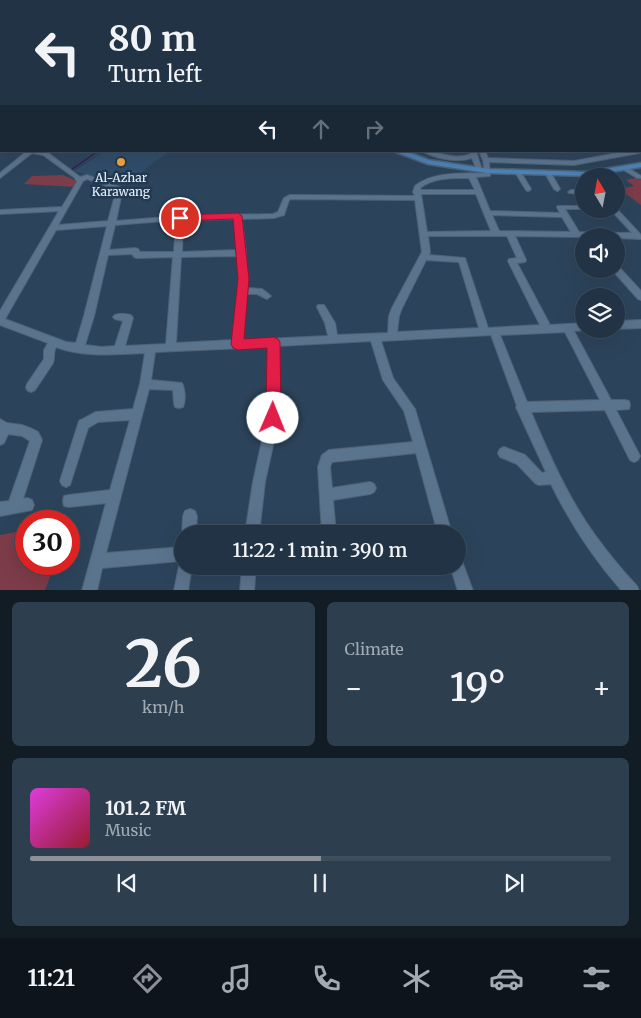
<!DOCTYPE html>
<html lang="en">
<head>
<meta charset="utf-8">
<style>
	body { margin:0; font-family:Merriweather,serif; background:#2d3f4f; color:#f1f3f6; height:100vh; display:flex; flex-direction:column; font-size:19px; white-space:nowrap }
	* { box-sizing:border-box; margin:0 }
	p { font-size:16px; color:#a2aab2 }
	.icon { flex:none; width:28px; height:28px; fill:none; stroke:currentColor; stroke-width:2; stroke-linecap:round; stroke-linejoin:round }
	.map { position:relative; height:590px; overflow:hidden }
	.sheet { display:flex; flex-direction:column; gap:12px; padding:12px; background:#121c25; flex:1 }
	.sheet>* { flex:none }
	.hud { position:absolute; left:0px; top:0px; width:641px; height:152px; box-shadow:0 5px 20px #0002,0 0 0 1px #3e4e5d; background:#213344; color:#f1f3f6; overflow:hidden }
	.needle { width:32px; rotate:350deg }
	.tools { position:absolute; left:575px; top:168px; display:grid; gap:10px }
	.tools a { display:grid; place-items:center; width:50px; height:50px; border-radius:50%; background:#213344; box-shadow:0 5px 20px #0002,0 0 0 1px #3e4e5d; font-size:25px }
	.speed { position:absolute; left:15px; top:510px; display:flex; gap:10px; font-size:25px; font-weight:700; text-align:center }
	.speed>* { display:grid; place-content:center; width:65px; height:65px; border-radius:50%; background:#213344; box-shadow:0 5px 20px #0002,0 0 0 1px #3e4e5d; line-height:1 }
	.speed .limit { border:8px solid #d22; background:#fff; color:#111 }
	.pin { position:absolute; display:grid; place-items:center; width:42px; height:42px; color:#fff; margin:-21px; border:2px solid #fff; border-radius:50%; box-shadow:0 1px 5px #0007 }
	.me { position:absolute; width:55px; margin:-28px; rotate:1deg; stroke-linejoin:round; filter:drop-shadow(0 0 4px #0008) }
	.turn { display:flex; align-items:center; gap:18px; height:105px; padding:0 25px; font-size:22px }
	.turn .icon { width:65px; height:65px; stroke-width:2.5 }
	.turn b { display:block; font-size:35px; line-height:42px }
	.lanes { display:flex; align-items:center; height:48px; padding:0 25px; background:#0003; justify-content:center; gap:25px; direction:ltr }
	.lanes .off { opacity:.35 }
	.big { font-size:38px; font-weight:600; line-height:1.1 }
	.sheet .widget { flex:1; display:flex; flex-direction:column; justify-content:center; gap:8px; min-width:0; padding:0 18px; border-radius:8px; background:#2d3f4f }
	.sheet .dial { align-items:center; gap:0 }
	.dial b { font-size:65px; line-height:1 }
	.song { display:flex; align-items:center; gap:15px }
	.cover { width:60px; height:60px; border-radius:8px; background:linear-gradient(135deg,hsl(300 70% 55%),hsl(350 70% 35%)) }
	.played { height:5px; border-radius:2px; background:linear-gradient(90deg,#8c9099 50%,#3e4e5d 50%) }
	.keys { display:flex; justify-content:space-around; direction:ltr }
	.heat { display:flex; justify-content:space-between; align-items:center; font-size:28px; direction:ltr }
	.sheet .tiles { flex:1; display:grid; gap:12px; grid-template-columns:1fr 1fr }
	.widget:last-child { grid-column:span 2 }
	.trip { position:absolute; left:174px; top:525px; width:292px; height:50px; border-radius:25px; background:#213344; box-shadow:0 5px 20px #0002,0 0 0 1px #3e4e5d; font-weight:600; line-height:50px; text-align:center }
	.dock { display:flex; height:80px; justify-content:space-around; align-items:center; background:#0d141b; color:#a2aab2 }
	.dock .icon { width:35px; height:35px }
	.dock .current { color:#8c9099 }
	.dock b { font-size:22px; color:#f1f3f6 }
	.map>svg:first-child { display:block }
	.built { fill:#304d6a }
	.green { fill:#7d3c49 }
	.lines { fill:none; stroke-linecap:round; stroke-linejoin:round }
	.stream { stroke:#410460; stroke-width:1 }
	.minor-casing { stroke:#4f6275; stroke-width:2 }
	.major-casing { stroke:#4f6275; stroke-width:3 }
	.minor { fill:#5b748e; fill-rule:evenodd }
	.major { fill:#4c82b6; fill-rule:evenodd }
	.wall { fill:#434f35 }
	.route { fill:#e11d48; stroke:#92132f }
	.poi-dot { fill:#f2a541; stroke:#223950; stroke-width:2 }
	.labels { text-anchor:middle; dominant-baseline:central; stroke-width:5; stroke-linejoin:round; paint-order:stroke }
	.far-poi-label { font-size:12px; fill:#e8f3ff; stroke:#223950 }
</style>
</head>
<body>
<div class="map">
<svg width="641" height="591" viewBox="0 0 641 591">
	<rect width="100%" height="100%" fill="#2c445b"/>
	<polygon class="built" points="106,151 167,151 166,154 122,186 74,171"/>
	<g class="green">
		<polygon points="63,175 79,182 76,187 24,184 32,176"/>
		<polygon points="641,177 641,205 619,189 634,186 626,180"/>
		<polygon points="26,530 26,564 55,564 45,590 0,590 0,535"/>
	</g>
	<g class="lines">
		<polyline class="stream" points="71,170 98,151"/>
		<defs>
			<g id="minor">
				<rect x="0" y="80" width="1" height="2"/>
				<rect x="640" y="84" width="1" height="2"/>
				<rect x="0" y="87" width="1" height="2"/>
				<rect x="640" y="93" width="1" height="2"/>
				<rect x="0" y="101" width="1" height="2"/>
				<rect x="640" y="108" width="1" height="2"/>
				<rect x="0" y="110" width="1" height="2"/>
				<polygon points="1,118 1,122 0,123 0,119"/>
				<path d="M640,150L641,152L639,153L574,165L489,162L490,176L476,177L490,211L560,213L557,207L558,206H584V209H586H565L579,232L632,233L610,209L616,208L641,235V239H639L616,238V236L584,237L515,236L526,260L525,262L517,263L550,325L584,323V329L587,330L574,331L611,400H625L629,401L630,405L629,409L616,410L640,456L638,460L634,462L630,460L605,410L531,412C549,454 568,498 595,535C608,553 622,570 637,586L639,591H622C593,558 570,523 551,484L539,485L535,483L517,464L500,457L498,453L500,449L504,447L525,455L542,473L546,472L516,407L517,406L491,335L381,341L393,378L415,409L452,534H438L416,453L332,462L330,467L332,488L370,482L374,484L376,488L374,492L370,494L333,500L336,534H322L318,467L322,455L329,450L413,442L404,411L383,380L371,341L278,346L279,418L265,482L259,534H245L253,482L267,418L268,347L155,352L151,380L182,383C185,389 186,400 183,407L179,408L175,407L174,403L173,390L149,389L106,553L182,547V566H192L188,591H174L180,561L102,568L97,591H82L106,503L69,507L64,506L63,501L64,496L69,495L110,490L130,420L98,422L88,428L70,485L66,487L62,485L60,481L79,421L96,412L133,409L140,384L145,353C116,354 85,358 56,347C53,352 55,358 53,363L35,390L31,392L27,390L26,387L27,384L44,359V350L48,343L0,325V311L59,211L0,214V210L62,207L77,182L75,178L43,155L32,153L0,178V173L27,151L47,152L80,177L87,175L120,187L122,192L116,221L180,216L273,214L278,212L284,198L290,195L415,196L413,192L415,186C433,171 463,174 485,173L483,160L479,151H485L488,158L574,161L628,151H640ZM469,178L475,190H421L420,188C433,177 454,178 469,178ZM87,179L115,189L116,192L108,221L58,225L83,181ZM421,194H476L491,231L427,232ZM291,199L415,200L422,252L392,308L389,316L388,333L337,335L335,323L324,305H318L317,307L325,323L328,336L243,340L246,294H257L267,299L271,296L262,289L247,288L246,253L242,219L274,218L284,215L289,200ZM492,215L562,217L571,232L499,231ZM235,219L237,250L182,252L183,220ZM176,220L174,252H140L138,249L135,248L109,250L115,225ZM107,226L84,316L76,343L66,342L5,319L56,230ZM428,236H507L517,258L509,259L508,261L540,325L488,328L465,258L429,255L430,252ZM132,254L134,257L137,258L173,257L166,344L125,346L133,318L131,315C126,314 120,313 115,315L113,317L115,319L123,321L115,346L101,347L85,345L94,316L108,255ZM237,256L239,279L233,340L176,343L181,257ZM426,260L459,262L479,328L397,332L399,316L402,308ZM565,332L600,400L527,402L500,335Z"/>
				<path d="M422,151C439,151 454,161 471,154L470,151H476L482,170L477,171L472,158C456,163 437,159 422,151Z"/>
				<polygon points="622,167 626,167 641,176 641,178 637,178 622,169"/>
				<polygon points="518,170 520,171 531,189 530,190 528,191 526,190 515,172"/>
				<polygon points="548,171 551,173 560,189 559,190 557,191 554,189 545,173"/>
				<polygon points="571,190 584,190 584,194 569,193 568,192"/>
				<polygon points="616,266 619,267 641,291 641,300 638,299 613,271 612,269 616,269"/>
				<polygon points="641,320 641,328 616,329 616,321"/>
				<polygon points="0,419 7,423 22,425 30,428 38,432 42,440 23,499 27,498 32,500 34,505 32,510 0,516 0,502 9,501 30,441 22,436 8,434 4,443 0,445"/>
				<polygon points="190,509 195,511 197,516 196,534 182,535 183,516 185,511"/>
				<polygon points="458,559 462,561 473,591 458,591 450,566 458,566"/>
				<polygon points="242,566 256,566 254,591 240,591"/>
			</g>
			<polygon id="major" points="393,151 405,151 429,160 488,169 586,172 641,163 641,167 587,176 488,173 428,164"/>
		</defs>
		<use href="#minor" class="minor-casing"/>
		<use href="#major" class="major-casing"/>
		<use href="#minor" class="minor"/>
		<use href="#major" class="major"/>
	</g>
	<polygon class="wall" points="641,120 641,137 640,135 640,121"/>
	<linearGradient id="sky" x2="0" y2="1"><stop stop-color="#182532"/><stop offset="0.49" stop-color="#455c77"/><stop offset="1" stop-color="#455c77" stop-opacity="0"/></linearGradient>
	<rect width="641" height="162" fill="url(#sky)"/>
	<polygon class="route" points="238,213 242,216 249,279 244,339 274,337 278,339 280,342 281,418 278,423 273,425 268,423 266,418 267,348 238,350 233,348 231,344 238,279 233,219 180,221 175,218 180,215"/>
	<circle class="poi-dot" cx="121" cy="162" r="5"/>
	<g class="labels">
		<g class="far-poi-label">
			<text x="121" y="177">Al-Azhar<tspan x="121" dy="14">Karawang</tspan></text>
		</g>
	</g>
</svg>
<div class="tools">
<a><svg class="needle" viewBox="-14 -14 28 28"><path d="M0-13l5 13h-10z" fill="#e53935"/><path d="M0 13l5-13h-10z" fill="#a2aab2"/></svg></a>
<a><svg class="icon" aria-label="sound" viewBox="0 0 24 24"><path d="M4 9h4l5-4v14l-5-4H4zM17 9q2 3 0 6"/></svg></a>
<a><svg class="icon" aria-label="layers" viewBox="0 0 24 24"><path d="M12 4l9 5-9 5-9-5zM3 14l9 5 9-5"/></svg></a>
</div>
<div class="speed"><div class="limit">30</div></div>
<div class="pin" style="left:180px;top:218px;background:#d93025"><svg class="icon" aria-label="arrive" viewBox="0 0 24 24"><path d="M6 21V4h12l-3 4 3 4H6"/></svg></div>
<svg class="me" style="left:273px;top:418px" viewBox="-20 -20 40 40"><circle r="19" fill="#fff"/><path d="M0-13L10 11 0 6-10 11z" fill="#e11d48"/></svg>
<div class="trip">11:22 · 1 min · 390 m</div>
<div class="hud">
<div class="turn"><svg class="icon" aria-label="left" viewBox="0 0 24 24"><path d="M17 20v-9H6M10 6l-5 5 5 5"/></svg><div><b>80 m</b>Turn left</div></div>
<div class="lanes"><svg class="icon" aria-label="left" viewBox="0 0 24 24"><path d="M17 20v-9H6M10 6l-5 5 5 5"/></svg><svg class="icon off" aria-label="ahead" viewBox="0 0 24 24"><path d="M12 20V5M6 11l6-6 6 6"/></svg><svg class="icon off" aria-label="right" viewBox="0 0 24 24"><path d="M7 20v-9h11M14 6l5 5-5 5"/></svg></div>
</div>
</div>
<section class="sheet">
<div class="tiles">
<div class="widget dial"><b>26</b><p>km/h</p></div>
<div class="widget"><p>Climate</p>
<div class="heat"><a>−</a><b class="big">19°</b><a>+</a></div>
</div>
<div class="widget">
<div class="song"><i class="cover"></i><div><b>101.2 FM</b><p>Music</p></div></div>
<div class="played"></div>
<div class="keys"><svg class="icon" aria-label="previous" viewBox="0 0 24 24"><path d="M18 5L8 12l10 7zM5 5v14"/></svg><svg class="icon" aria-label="pause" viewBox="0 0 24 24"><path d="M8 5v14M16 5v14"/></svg><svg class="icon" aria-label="next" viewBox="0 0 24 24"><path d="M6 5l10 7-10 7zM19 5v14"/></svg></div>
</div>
</div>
</section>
<nav class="dock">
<b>11:21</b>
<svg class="icon current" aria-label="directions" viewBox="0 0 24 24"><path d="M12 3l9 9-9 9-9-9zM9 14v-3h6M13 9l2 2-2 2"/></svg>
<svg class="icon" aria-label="music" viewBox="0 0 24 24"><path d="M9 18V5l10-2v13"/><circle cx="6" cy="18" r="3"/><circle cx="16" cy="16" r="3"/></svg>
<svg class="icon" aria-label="phone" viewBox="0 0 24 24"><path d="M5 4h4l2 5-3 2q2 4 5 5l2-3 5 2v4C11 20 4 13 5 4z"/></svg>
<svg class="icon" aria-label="climate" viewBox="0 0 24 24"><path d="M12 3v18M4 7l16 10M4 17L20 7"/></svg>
<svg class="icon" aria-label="car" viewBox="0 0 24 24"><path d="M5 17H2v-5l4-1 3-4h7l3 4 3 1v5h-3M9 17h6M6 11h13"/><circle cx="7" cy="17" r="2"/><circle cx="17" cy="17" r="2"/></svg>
<svg class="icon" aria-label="filters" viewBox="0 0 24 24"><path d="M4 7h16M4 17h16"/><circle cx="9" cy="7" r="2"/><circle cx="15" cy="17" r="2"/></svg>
</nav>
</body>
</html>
